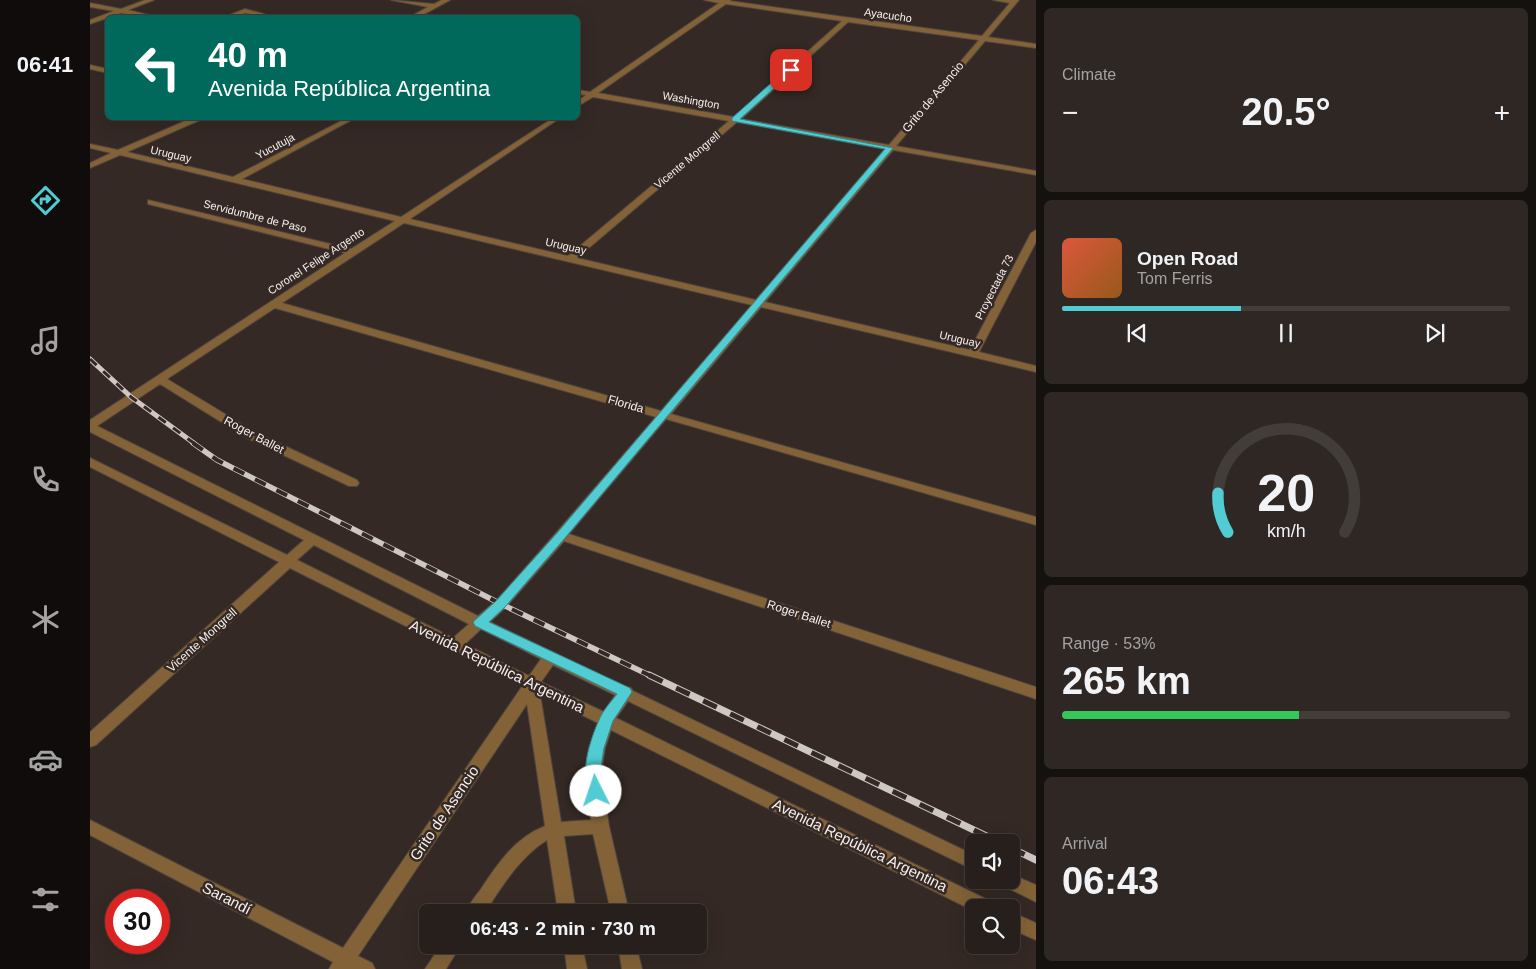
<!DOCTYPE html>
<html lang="en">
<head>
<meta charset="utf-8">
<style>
	body { margin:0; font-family:Helvetica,sans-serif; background:#2f2724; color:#f1f3f6; height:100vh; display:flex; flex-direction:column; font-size:19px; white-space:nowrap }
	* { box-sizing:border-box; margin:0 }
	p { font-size:16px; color:#a4a2a3 }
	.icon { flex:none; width:28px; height:28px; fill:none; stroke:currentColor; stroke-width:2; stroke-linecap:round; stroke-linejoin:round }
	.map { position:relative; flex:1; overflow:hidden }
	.panel { display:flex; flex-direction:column; gap:8px; padding:8px; background:#15110f; width:500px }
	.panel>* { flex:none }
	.guide { position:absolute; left:15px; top:15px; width:475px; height:105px; border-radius:8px; box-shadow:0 5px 20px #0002,0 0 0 1px #433d3a; background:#00695c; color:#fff; overflow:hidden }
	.fabs { position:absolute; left:875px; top:834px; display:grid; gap:10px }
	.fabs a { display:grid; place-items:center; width:55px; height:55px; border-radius:8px; background:#271f1b; box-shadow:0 5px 20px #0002,0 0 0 1px #433d3a; font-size:25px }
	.speed { position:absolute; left:15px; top:889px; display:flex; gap:10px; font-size:25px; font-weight:700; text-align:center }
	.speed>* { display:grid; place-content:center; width:65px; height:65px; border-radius:50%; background:#271f1b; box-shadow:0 5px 20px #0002,0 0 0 1px #433d3a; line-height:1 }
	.speed .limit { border:8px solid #d22; background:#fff; color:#111 }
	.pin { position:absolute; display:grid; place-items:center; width:42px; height:42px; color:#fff; margin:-21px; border-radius:10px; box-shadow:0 2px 8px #0006 }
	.me { position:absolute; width:55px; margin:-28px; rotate:356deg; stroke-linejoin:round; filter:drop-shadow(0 0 4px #0008) }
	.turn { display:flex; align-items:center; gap:18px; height:105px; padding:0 20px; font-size:22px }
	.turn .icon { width:65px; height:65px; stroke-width:2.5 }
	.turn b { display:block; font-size:35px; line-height:42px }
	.big { font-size:38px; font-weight:600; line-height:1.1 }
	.panel .widget { flex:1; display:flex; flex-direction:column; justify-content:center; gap:8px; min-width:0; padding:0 18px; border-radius:8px; background:#2f2724 }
	.panel .dial { align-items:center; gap:0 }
	.dial svg { height:130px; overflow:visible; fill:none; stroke:#433d3a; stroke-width:7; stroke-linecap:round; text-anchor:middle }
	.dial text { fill:#f1f3f6; stroke:none }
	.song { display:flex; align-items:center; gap:15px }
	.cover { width:60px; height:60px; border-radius:8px; background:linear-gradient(135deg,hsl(10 70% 55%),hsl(30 70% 35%)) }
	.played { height:5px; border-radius:2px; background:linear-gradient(90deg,#51ccd3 40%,#433d3a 40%) }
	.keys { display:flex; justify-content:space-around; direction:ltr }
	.heat { display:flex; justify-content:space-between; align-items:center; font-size:28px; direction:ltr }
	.charge { height:8px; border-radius:4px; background:linear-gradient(90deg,#34c759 53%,#433d3a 0) }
	.trip { position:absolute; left:329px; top:904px; width:288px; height:50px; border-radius:8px; background:#271f1b; box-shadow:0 5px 20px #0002,0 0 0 1px #433d3a; font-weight:600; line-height:50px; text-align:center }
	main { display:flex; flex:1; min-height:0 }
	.menu { display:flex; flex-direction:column; width:90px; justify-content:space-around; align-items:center; background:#100c0b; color:#a4a2a3 }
	.menu .icon { width:35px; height:35px }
	.menu .on { color:#51ccd3 }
	.menu b { font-size:22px; color:#f1f3f6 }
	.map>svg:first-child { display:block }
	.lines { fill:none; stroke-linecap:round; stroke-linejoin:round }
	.minor-casing { stroke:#4f4540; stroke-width:2 }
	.minor { fill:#836237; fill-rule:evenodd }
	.rail-far2-casing { stroke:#cfc7c3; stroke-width:5 }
	.rail-far1-casing { stroke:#cfc7c3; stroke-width:5.5 }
	.rail-casing { stroke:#cfc7c3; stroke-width:7 }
	.rail-far2 { stroke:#342924; stroke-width:3; stroke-dasharray:9; stroke-linecap:butt }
	.rail-far1 { stroke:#342924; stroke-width:4; stroke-dasharray:12; stroke-linecap:butt }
	.rail { stroke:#342924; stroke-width:5; stroke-dasharray:15; stroke-linecap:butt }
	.route { fill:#51ccd3; stroke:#358589 }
	.labels { text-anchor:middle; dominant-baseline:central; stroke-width:5; stroke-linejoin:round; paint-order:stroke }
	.far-street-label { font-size:11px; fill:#f7efec; stroke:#342924 }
	.street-label { font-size:12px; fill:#f7efec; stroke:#342924 }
	.near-street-label { font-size:15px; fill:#f7efec; stroke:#342924 }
</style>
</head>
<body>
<main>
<nav class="menu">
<b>06:41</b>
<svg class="icon on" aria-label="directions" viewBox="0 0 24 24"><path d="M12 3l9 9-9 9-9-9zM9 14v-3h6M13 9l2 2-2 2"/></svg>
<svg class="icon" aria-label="music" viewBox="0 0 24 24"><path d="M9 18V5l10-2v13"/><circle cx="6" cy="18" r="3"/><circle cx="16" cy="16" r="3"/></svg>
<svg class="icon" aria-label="phone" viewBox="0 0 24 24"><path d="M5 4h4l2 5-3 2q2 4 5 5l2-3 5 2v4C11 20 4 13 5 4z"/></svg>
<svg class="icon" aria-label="climate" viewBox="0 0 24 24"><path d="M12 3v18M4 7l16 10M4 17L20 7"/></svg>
<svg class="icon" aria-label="car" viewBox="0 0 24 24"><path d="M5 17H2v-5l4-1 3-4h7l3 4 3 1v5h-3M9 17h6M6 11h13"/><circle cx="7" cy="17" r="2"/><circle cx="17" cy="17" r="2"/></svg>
<svg class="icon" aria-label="filters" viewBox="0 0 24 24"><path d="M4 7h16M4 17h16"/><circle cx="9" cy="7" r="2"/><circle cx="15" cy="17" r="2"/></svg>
</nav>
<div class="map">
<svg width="946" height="969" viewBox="0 0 946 969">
	<rect width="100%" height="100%" fill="#342924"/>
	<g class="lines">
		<defs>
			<g id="minor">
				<polygon points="55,0 64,0 38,10 72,18 57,18 31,13 0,24 0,20 24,11 0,7 0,3 31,9"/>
				<polygon points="301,0 344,4 352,0 360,0 327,18 318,18 338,7"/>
				<path d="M614,0H641L640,1L892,36L920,3L903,0H929L898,37L946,44V48L895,41L806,146L946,171V175L803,150L675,302L880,350L941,233L946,230V242L889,352L946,366V372L671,307L581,414L946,517V525L576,419L479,534L946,687V699L474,541L416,607L400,622L535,687L541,688L543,691L884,855V870L538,701L526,718L902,902L905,908H884V911L521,730L515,748L511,773L519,826L539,912H521L503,834L474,836L486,912H468L457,840C429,858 413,885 395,912H376C379,904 385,897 391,889C408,863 425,838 455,826L437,704L268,956L282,963L285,969H239L243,962L0,835V820L253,948L433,685L200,568L6,745L0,747V732L189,562L0,467V458L197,555L214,540L0,432V420L255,253L58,204V200L261,249L305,221L30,155L0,168V163L21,153L0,148V144L28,150L102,118H110V120L37,152L143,177L257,118H265L152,179L311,217L463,118H470L320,219L478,256L639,121L503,97L488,106V101L496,95L488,94V90L500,92L629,3ZM636,4L752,21L644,117L508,93ZM758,22L889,40L799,145L651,119ZM647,122L795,149L666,300L487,258ZM314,223L662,305L571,411L192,303ZM185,308L566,417L466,533L406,601L388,616L7,426L70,384L157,438L259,486H267L269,483L267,480L165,432L77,379ZM224,545L379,624L363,638L207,560ZM391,629L451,659L439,676L375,644ZM463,665L525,695L514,712L451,682ZM450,694L508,723L499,748L495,773L501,820L471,822Z"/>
				<polygon points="155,9 174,14 171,16 155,13 142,18 132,18"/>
				<polygon points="0,65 18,69 18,73 0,69"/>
				<polygon points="921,874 946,885 946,902 912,885 909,880 921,880"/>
				<polygon points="921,912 946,923 946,940 921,929"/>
				<polygon points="351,945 371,945 356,969 335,969"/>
				<polygon points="474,945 492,945 497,969 477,969"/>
				<polygon points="528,945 546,945 552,969 532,969"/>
			</g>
		</defs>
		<use href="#minor" class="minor-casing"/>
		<use href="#minor" class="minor"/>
		<defs>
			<polyline id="rail-far2" points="0,359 41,397 105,444"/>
			<polyline id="rail-far1" points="103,443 127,460 411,604 561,676"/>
			<g id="rail">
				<polyline points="559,675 909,842"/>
				<polyline points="921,848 946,860"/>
			</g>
		</defs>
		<use href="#rail-far2" class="rail-far2-casing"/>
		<use href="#rail-far1" class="rail-far1-casing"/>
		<use href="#rail" class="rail-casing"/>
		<use href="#rail-far2" class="rail-far2"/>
		<use href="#rail-far1" class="rail-far1"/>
		<use href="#rail" class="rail"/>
	</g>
	<path class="route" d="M698,68L704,70L650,119L803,148L475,538L415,607L399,622L540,688L542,692L523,721L514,748L510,773L513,791L511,795L506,797L500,795C489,774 500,740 509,720C513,710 521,702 527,694L385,626L383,622L406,601L467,533L795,149L642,121V118Z"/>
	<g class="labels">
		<g class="far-street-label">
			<text transform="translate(798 15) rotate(8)">Ayacucho</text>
			<text transform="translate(601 100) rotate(10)">Washington</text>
			<text transform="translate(185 146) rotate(-28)">Yucutuja</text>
			<text transform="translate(81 154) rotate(13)">Uruguay</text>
			<text transform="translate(597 160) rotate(-40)">Vicente Mongrell</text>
			<text transform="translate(165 216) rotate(14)">Servidumbre de Paso</text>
			<text transform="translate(476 246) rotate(13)">Uruguay</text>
			<text transform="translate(226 261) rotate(-33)">Coronel Felipe Argento</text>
			<text transform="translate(904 287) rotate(-63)">Proyectada 73</text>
			<text transform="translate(870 339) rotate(13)">Uruguay</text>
		</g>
		<g class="street-label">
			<text transform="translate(843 97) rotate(-50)">Grito de Asencio</text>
			<text transform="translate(536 404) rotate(16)">Florida</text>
			<text transform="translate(164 435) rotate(28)">Roger Ballet</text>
			<text transform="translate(709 614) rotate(18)">Roger Ballet</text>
			<text transform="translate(112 640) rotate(-42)">Vicente Mongrell</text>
		</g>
		<g class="near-street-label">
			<text transform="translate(407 666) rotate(26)">Avenida República Argentina</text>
			<text transform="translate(354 813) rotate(-56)">Grito de Asencio</text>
			<text transform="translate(770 845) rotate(26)">Avenida República Argentina</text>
			<text transform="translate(137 898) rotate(27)">Sarandí</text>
		</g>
	</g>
</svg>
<div class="fabs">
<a><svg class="icon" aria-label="sound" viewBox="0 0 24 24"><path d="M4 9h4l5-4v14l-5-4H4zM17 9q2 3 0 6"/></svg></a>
<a><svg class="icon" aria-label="search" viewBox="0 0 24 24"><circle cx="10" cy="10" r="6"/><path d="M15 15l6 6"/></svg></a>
</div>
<div class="speed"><div class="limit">30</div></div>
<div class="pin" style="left:701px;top:70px;background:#d93025"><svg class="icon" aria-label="arrive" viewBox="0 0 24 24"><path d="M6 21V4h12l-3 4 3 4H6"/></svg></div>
<svg class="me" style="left:506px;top:791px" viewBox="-20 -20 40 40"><circle r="19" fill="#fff"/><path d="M0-13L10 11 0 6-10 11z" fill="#51ccd3"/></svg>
<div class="trip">06:43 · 2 min · 730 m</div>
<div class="guide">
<div class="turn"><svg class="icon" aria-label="left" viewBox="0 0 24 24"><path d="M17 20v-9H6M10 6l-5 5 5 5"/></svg><div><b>40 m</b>Avenida República Argentina</div></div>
</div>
</div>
<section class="panel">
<div class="widget"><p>Climate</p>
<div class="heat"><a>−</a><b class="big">20.5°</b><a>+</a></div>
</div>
<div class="widget">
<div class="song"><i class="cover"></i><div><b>Open Road</b><p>Tom Ferris</p></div></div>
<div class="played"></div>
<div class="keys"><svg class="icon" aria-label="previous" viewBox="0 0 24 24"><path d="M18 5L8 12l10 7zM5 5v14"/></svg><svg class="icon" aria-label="pause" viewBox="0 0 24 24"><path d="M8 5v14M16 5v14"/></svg><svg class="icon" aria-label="next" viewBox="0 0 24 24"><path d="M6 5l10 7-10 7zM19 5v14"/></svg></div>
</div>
<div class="widget dial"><svg viewBox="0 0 100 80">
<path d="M14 69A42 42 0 1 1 86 69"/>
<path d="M14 69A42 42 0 0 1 8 45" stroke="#51ccd3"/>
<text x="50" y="56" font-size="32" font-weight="700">20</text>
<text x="50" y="72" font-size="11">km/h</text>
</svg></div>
<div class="widget"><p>Range · 53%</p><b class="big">265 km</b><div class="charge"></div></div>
<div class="widget"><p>Arrival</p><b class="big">06:43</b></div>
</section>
</main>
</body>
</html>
